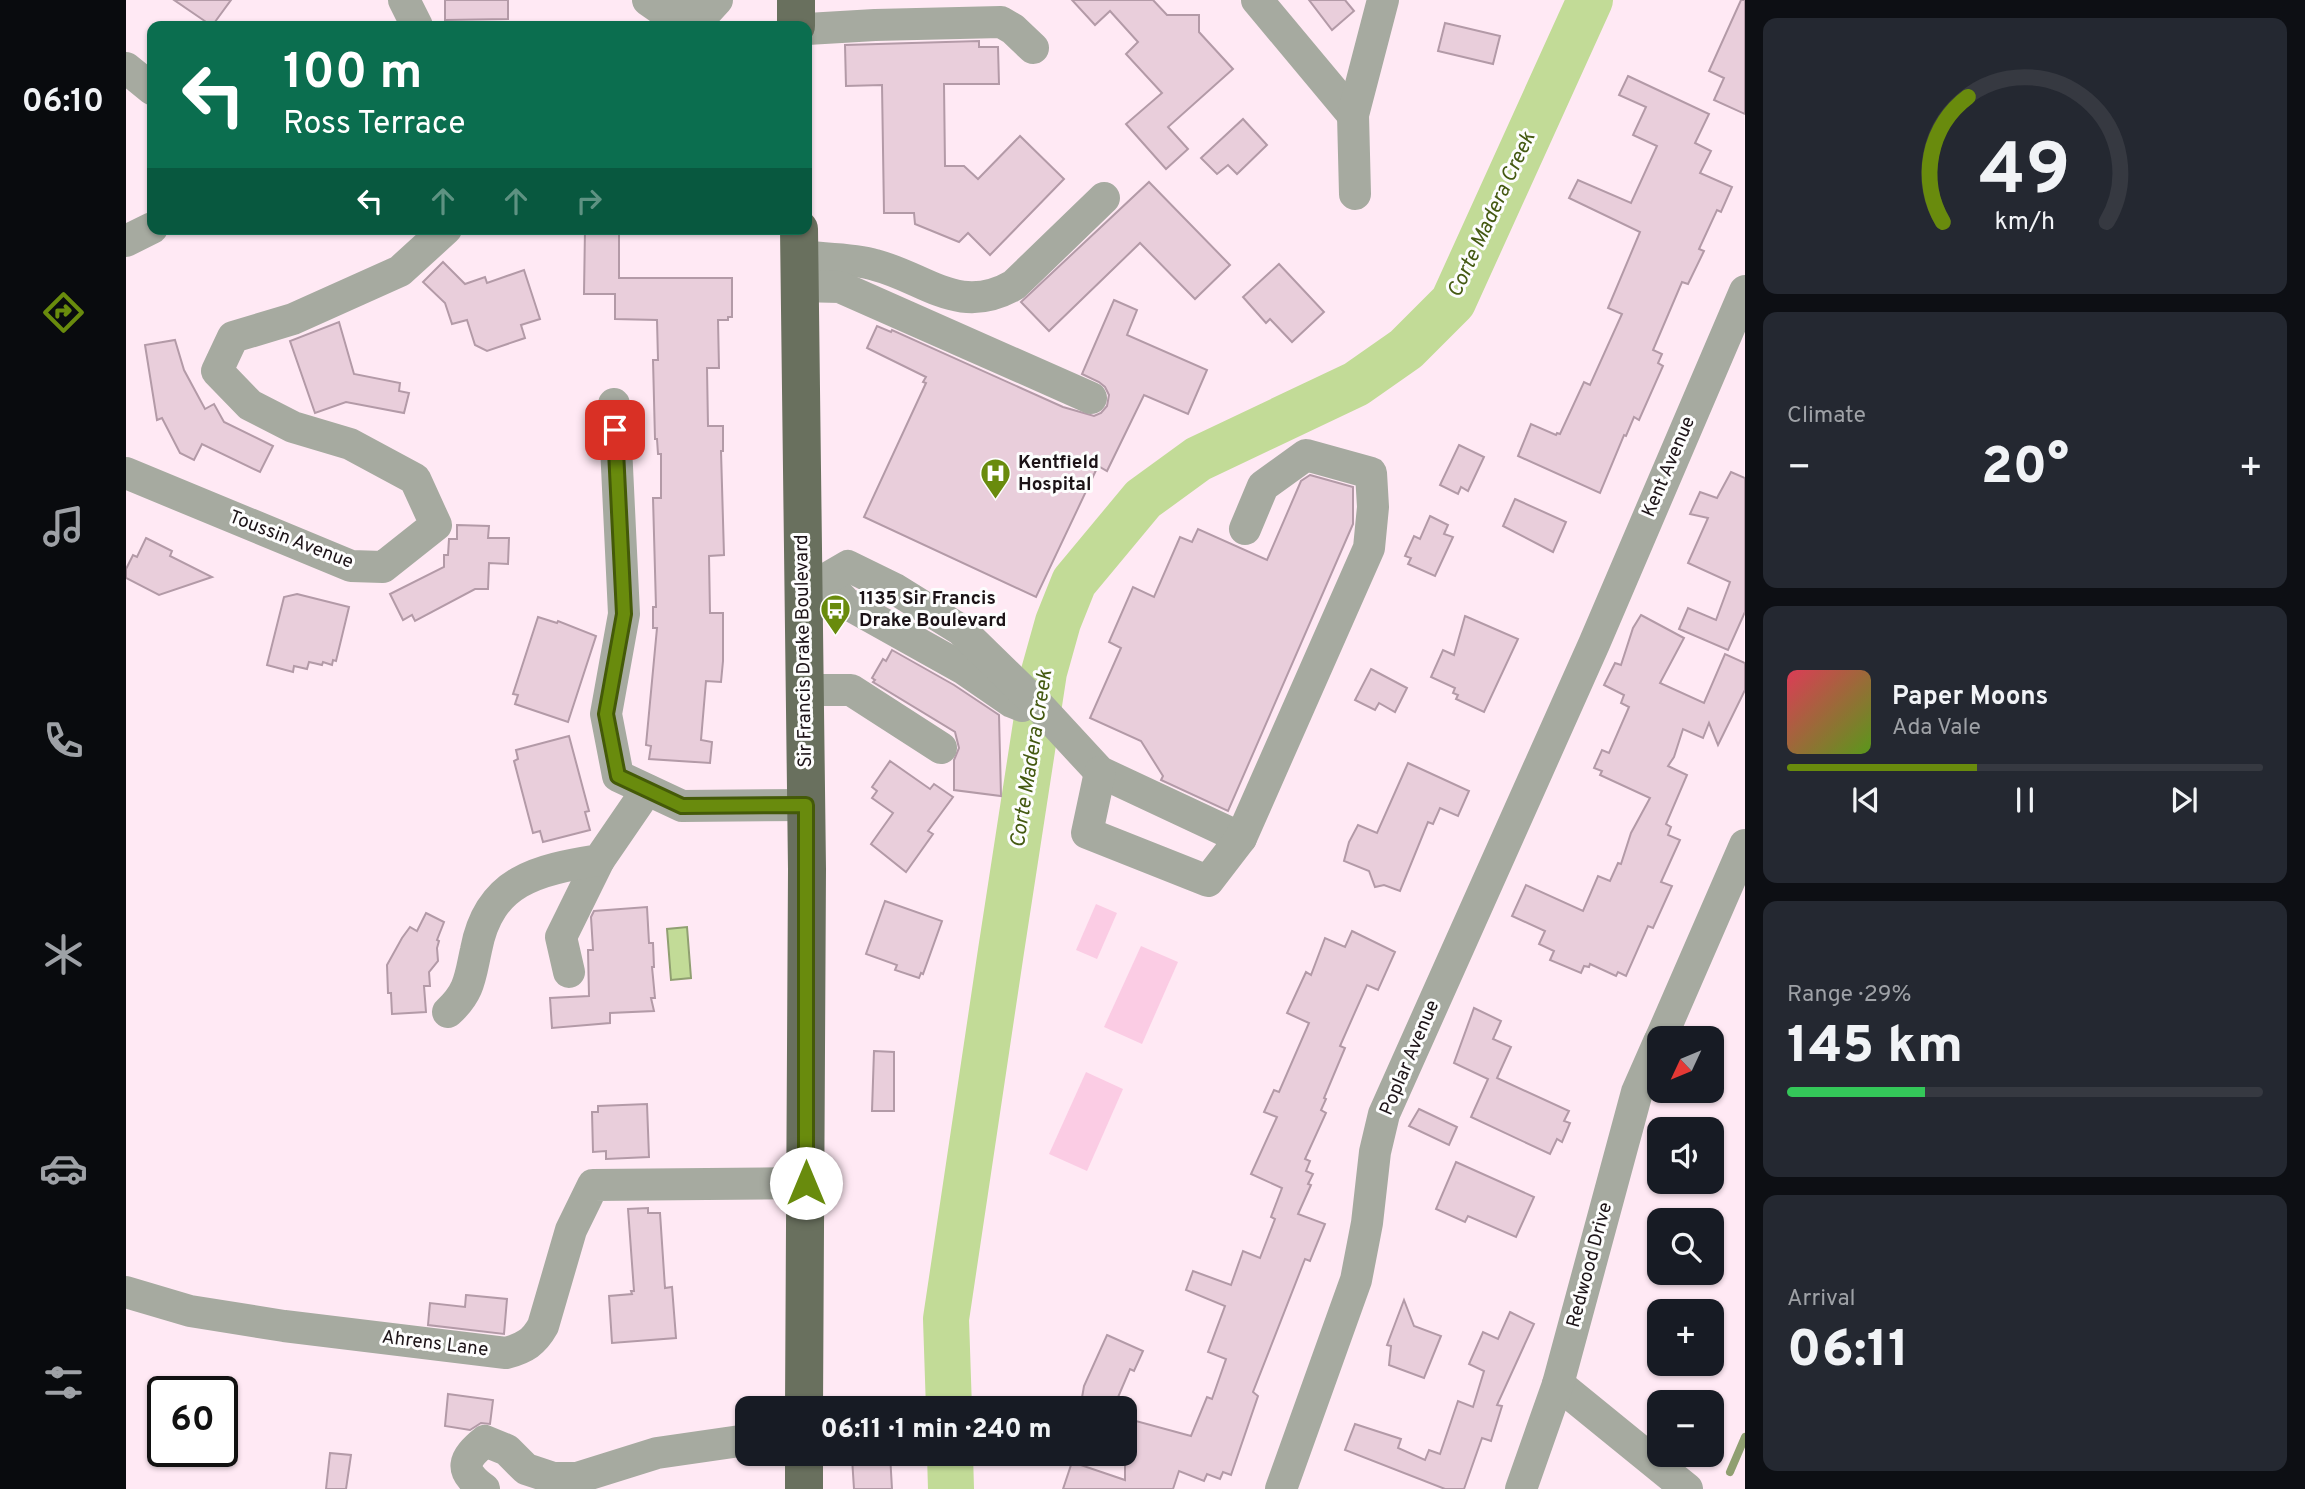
<!DOCTYPE html>
<html lang="en">
<head>
<meta charset="utf-8">
<style>
	body { margin:0; font-family:Overpass,sans-serif; background:#242831; color:#f1f3f6; height:100vh; display:flex; flex-direction:column; font-size:26px; white-space:nowrap }
	* { box-sizing:border-box; margin:0 }
	p { font-size:23px; color:#9ea1a6 }
	.icon { flex:none; width:38px; height:38px; fill:none; stroke:currentColor; stroke-width:2; stroke-linecap:round; stroke-linejoin:round }
	.map { position:relative; flex:1; overflow:hidden }
	.sheet { display:flex; flex-direction:column; gap:18px; padding:18px; background:#0d0f14; width:560px }
	.sheet>* { flex:none }
	.top-card { position:absolute; left:21px; top:21px; width:665px; height:214px; border-radius:14px; box-shadow:0 2px 5px #0004; background:#0b6e4f; color:#fff; overflow:hidden }
	.needle { width:46px; rotate:226deg }
	.buttons { position:absolute; left:1521px; top:1026px; display:grid; gap:14px }
	.buttons a { display:grid; place-items:center; width:77px; height:77px; border-radius:14px; background:#171b24; box-shadow:0 2px 5px #0004; font-size:35px }
	.speed { position:absolute; left:21px; top:1376px; display:flex; gap:14px; font-size:35px; font-weight:700; text-align:center }
	.speed>* { display:grid; place-content:center; width:91px; height:91px; border-radius:50%; background:#171b24; box-shadow:0 2px 5px #0004; line-height:1 }
	.speed .limit { border:4px solid #111; border-radius:10px; background:#fff; color:#111 }
	.pin { position:absolute; display:grid; place-items:center; width:60px; height:60px; color:#fff; margin:-30px; border-radius:14px; box-shadow:0 4px 10px #0006 }
	.me { position:absolute; width:77px; margin:-38px; rotate:0deg; stroke-linejoin:round; filter:drop-shadow(0 0 5px #0008) }
	.turn { display:flex; align-items:center; gap:24px; height:147px; padding:0 21px; font-size:32px }
	.turn .icon { width:91px; height:91px; stroke-width:2.5 }
	.turn b { display:block; font-size:49px; line-height:60px }
	.lanes { display:flex; align-items:center; height:66px; padding:0 21px; background:#0003; justify-content:center; gap:35px; direction:ltr }
	.lanes .off { opacity:.35 }
	.big { font-size:52px; font-weight:800; line-height:1.1 }
	.sheet .widget { flex:1; display:flex; flex-direction:column; justify-content:center; gap:10px; min-width:0; padding:0 24px; border-radius:14px; background:#242831 }
	.sheet .dial { align-items:center; gap:0 }
	.dial svg { height:182px; overflow:visible; fill:none; stroke:#363941; stroke-width:7; stroke-linecap:round; text-anchor:middle }
	.dial text { fill:#f1f3f6; stroke:none }
	.song { display:flex; align-items:center; gap:21px }
	.cover { width:84px; height:84px; border-radius:10px; background:linear-gradient(135deg,hsl(350 70% 55%),hsl(90 70% 35%)) }
	.played { height:7px; border-radius:4px; background:linear-gradient(90deg,#698b0d 40%,#363941 40%) }
	.keys { display:flex; justify-content:space-around; direction:ltr }
	.heat { display:flex; justify-content:space-between; align-items:center; font-size:38px; direction:ltr }
	.charge { height:10px; border-radius:5px; background:linear-gradient(90deg,#34c759 29%,#363941 0) }
	.trip { position:absolute; left:609px; top:1396px; width:402px; height:70px; border-radius:14px; background:#171b24; box-shadow:0 2px 5px #0004; font-weight:800; line-height:70px; text-align:center }
	main { display:flex; flex:1; min-height:0 }
	.tabs { display:flex; flex-direction:column; width:126px; justify-content:space-around; align-items:center; background:#090b0e; color:#9ea1a6 }
	.tabs .icon { width:49px; height:49px }
	.tabs .selected { color:#698b0d }
	.tabs b { font-size:32px; color:#f1f3f6 }
	.map>svg:first-child { display:block }
	.green { fill:#fbcce4 }
	.water { fill:#c2db97; stroke:#909f71; stroke-width:2 }
	.lines { fill:none; stroke-linecap:round; stroke-linejoin:round }
	.stream { stroke:#909f71; stroke-width:8 }
	.river { stroke:#c2db97; stroke-width:46 }
	.building { fill:#e9cedb; stroke:#b39aa7; stroke-width:2 }
	.minor { stroke:#a6aaa0; stroke-width:32 }
	.major { stroke:#69705e; stroke-width:38 }
	.route-casing { stroke:#445a08; stroke-width:18 }
	.route { stroke:#698b0d; stroke-width:12 }
	.labels { text-anchor:middle; dominant-baseline:central; stroke-width:6; stroke-linejoin:round; paint-order:stroke }
	.poi-label { font-size:19px; font-weight:bold; fill:#1c1317; stroke:#fdfdfd; text-anchor:start }
	.street-label { font-size:19px; fill:#1c1317; stroke:#fdfdfd }
	.water-label { font-size:21px; font-style:italic; fill:#445911; stroke:#fdfdfd }
</style>
</head>
<body>
<main>
<nav class="tabs">
<b>06:10</b>
<svg class="icon selected" aria-label="directions" viewBox="0 0 24 24"><path d="M12 3l9 9-9 9-9-9zM9 14v-3h6M13 9l2 2-2 2"/></svg>
<svg class="icon" aria-label="music" viewBox="0 0 24 24"><path d="M9 18V5l10-2v13"/><circle cx="6" cy="18" r="3"/><circle cx="16" cy="16" r="3"/></svg>
<svg class="icon" aria-label="phone" viewBox="0 0 24 24"><path d="M5 4h4l2 5-3 2q2 4 5 5l2-3 5 2v4C11 20 4 13 5 4z"/></svg>
<svg class="icon" aria-label="climate" viewBox="0 0 24 24"><path d="M12 3v18M4 7l16 10M4 17L20 7"/></svg>
<svg class="icon" aria-label="car" viewBox="0 0 24 24"><path d="M5 17H2v-5l4-1 3-4h7l3 4 3 1v5h-3M9 17h6M6 11h13"/><circle cx="7" cy="17" r="2"/><circle cx="17" cy="17" r="2"/></svg>
<svg class="icon" aria-label="filters" viewBox="0 0 24 24"><path d="M4 7h16M4 17h16"/><circle cx="9" cy="7" r="2"/><circle cx="15" cy="17" r="2"/></svg>
</nav>
<div class="map">
<svg width="1619" height="1489" viewBox="0 0 1619 1489">
	<rect width="100%" height="100%" fill="#ffe9f4"/>
	<g class="green">
		<polygon points="970,904 991,913 971,959 950,950"/>
		<polygon points="1015,946 1052,962 1016,1044 978,1027"/>
		<polygon points="960,1072 997,1089 961,1171 923,1154"/>
	</g>
	<polygon class="water" points="561,927 565,978 545,980 541,929"/>
	<g class="lines">
		<polyline class="stream" points="1604,1472 1619,1437"/>
		<g class="river">
			<polyline points="823,1409 820,1319 875,951 918,672 932,622 948,582 1017,499 1072,459 1230,384 1280,349 1327,302 1464,0"/>
			<polyline points="824,1454 825,1489"/>
		</g>
	</g>
	<g class="building">
		<polygon points="48,0 105,0 86,26"/>
		<polygon points="319,0 382,0 382,19 319,20"/>
		<polygon points="946,0 1027,0 1041,15 1073,15 1073,32 1107,69 1042,127 1062,149 1040,169 1000,124 1036,93 1000,54 1012,42 984,11 969,25"/>
		<polygon points="1183,0 1219,0 1228,11 1206,30"/>
		<polygon points="1615,0 1619,0 1619,114 1588,100 1598,78 1583,71"/>
		<polygon points="1319,23 1374,36 1367,64 1312,51"/>
		<polygon points="853,41 853,47 872,47 873,84 818,84 819,166 838,166 852,179 894,136 938,179 864,255 842,233 833,242 789,224 788,213 758,213 756,85 720,86 719,45"/>
		<polygon points="1502,76 1583,114 1569,143 1585,151 1574,173 1606,187 1595,212 1591,210 1573,249 1578,251 1562,284 1556,282 1527,350 1536,354 1532,363 1537,366 1513,420 1508,417 1500,436 1498,435 1474,493 1392,456 1405,424 1430,435 1431,433 1434,434 1458,382 1464,385 1496,314 1482,308 1514,232 1443,198 1452,180 1505,203 1531,146 1507,135 1520,107 1493,95"/>
		<polygon points="1117,119 1141,145 1111,174 1102,165 1091,174 1075,158"/>
		<polygon points="1023,182 1104,265 1069,299 1014,243 923,331 895,302"/>
		<polygon points="459,229 493,229 493,278 606,278 606,317 602,317 602,320 592,320 593,368 581,368 582,426 597,426 597,451 595,451 598,555 583,556 584,613 597,613 597,661 595,682 580,681 575,740 586,742 584,763 523,759 525,746 520,745 531,628 527,628 527,607 530,607 527,498 535,498 535,454 532,454 531,439 529,439 527,360 532,360 531,320 489,319 489,294 458,294"/>
		<polygon points="317,262 339,284 359,277 361,283 398,270 414,319 395,325 399,338 361,351 349,345 341,320 326,324 319,303 297,282"/>
		<polygon points="1153,264 1198,312 1166,342 1144,319 1140,323 1117,297"/>
		<polygon points="988,300 1011,310 1001,335 1081,370 1062,414 1018,395 981,471 972,466 910,597 738,517 800,383 797,382 800,377 741,348 751,326 765,332 766,330 937,407 968,416 975,413 981,406 983,395 979,387 973,382 956,374"/>
		<polygon points="213,322 228,374 274,383 273,391 283,393 278,413 220,402 189,413 164,341"/>
		<polygon points="49,340 58,370 79,409 88,404 98,422 147,446 134,472 76,444 68,460 54,453 36,418 31,420 19,345"/>
		<polygon points="1333,445 1358,457 1342,491 1335,487 1332,494 1314,485"/>
		<polygon points="1605,472 1619,478 1619,612 1602,650 1553,629 1562,608 1590,620 1604,582 1562,563 1582,518 1564,514 1574,492 1591,498"/>
		<polygon points="1184,475 1227,487 1227,524 1102,811 1035,780 1037,776 1015,741 964,718 995,648 983,642 1007,587 1028,597 1054,537 1066,542 1072,529 1141,560 1175,481"/>
		<polygon points="1389,499 1440,522 1427,552 1377,526"/>
		<polygon points="1304,516 1322,525 1318,534 1327,537 1309,576 1282,564 1285,558 1279,556 1288,536 1294,539"/>
		<polygon points="331,525 363,526 362,538 383,538 382,564 363,563 362,589 349,589 289,621 286,615 277,620 264,594 318,567 318,555 322,555 323,539 331,539"/>
		<polygon points="20,538 46,551 44,556 86,577 33,595 0,578 0,569 7,555 11,557"/>
		<polygon points="171,594 223,607 210,661 207,660 206,665 197,662 196,665 183,662 181,669 168,666 167,672 141,665 158,597"/>
		<polygon points="1515,615 1558,638 1534,683 1578,703 1599,654 1619,663 1619,690 1592,745 1583,723 1577,738 1557,729 1548,757 1542,766 1561,775 1540,824 1545,827 1542,835 1554,840 1535,882 1546,886 1527,928 1522,926 1500,976 1492,972 1490,976 1464,964 1463,967 1458,966 1455,973 1424,960 1428,951 1413,944 1419,931 1386,916 1400,885 1457,911 1472,876 1484,881 1492,863 1495,864 1505,833 1524,798 1474,775 1476,771 1468,768 1476,750 1483,753 1503,707 1495,703 1498,695 1478,685 1489,663 1495,665 1507,628"/>
		<polygon points="1339,616 1392,639 1358,712 1330,699 1332,695 1327,693 1329,688 1305,677 1317,650 1328,655"/>
		<polygon points="412,617 431,623 432,621 470,636 442,722 389,704 392,695 387,694"/>
		<polygon points="766,650 828,685 873,715 875,796 828,790 828,760 833,748 829,732 747,682 749,680 746,678 757,659 760,661"/>
		<polygon points="1245,669 1281,688 1269,712 1253,703 1249,710 1229,700"/>
		<polygon points="443,736 463,811 459,812 464,830 417,842 414,831 407,833 388,761 392,759 390,750"/>
		<polygon points="764,761 804,789 808,784 827,797 802,831 807,834 780,872 745,844 767,813 746,798 751,791 746,787"/>
		<polygon points="1282,763 1343,791 1332,816 1314,808 1307,824 1302,822 1274,891 1258,885 1249,887 1243,871 1218,861 1223,842 1232,825 1251,833"/>
		<polygon points="759,901 816,921 797,974 795,973 793,978 769,970 771,965 740,954"/>
		<polygon points="521,907 523,943 527,943 528,967 526,967 529,998 525,998 528,1011 484,1013 484,1023 426,1028 424,998 463,996 462,950 467,950 465,917 468,911"/>
		<polygon points="300,913 318,922 311,940 313,941 311,948 312,961 303,972 304,986 298,986 300,1012 266,1014 265,993 262,993 261,965 276,938 284,927 291,931"/>
		<polygon points="1226,931 1269,952 1252,990 1241,985 1214,1046 1219,1048 1198,1098 1200,1099 1195,1110 1200,1113 1179,1159 1184,1161 1180,1171 1187,1174 1182,1184 1185,1185 1172,1214 1199,1224 1184,1261 1179,1259 1127,1392 1132,1396 1105,1475 1097,1472 1094,1479 1081,1474 1078,1481 1053,1471 1047,1489 937,1489 946,1462 999,1480 999,1418 1065,1436 1081,1397 1086,1399 1100,1359 1082,1352 1099,1306 1060,1290 1067,1271 1105,1285 1117,1251 1134,1258 1149,1219 1145,1217 1156,1188 1125,1174 1151,1117 1138,1112 1148,1090 1153,1092 1183,1023 1161,1013 1180,972 1185,975 1199,938 1219,947"/>
		<polygon points="1348,1008 1375,1021 1367,1039 1385,1047 1371,1078 1443,1111 1438,1121 1444,1123 1436,1142 1431,1139 1424,1154 1345,1117 1362,1079 1328,1063"/>
		<polygon points="748,1051 768,1052 768,1111 746,1111"/>
		<polygon points="521,1104 523,1157 480,1159 480,1151 467,1152 466,1112 472,1112 472,1106"/>
		<polygon points="1293,1109 1331,1127 1323,1145 1283,1126"/>
		<polygon points="1330,1162 1408,1197 1390,1237 1342,1216 1339,1222 1310,1209"/>
		<polygon points="522,1208 522,1213 534,1213 539,1288 546,1287 550,1338 486,1343 483,1296 506,1294 505,1291 508,1291 502,1209"/>
		<polygon points="340,1295 381,1299 378,1334 302,1325 304,1303 339,1307"/>
		<polygon points="1278,1300 1288,1326 1315,1336 1298,1378 1263,1365 1265,1346 1261,1345"/>
		<polygon points="1384,1312 1408,1324 1371,1405 1376,1406 1365,1441 1356,1438 1338,1489 1319,1489 1219,1450 1229,1424 1275,1439 1272,1448 1299,1460 1303,1450 1314,1454 1332,1401 1347,1407 1358,1371 1343,1364 1357,1332 1372,1339"/>
		<polygon points="981,1335 1017,1351 1008,1371 1004,1369 987,1409 954,1409 958,1386"/>
		<polygon points="322,1394 367,1400 364,1424 355,1423 344,1430 319,1426"/>
		<polygon points="204,1453 225,1455 220,1489 200,1489"/>
		<polygon points="731,1454 764,1454 766,1489 728,1489 726,1458 731,1458"/>
	</g>
	<g class="lines">
		<g class="minor">
			<polyline points="278,0 291,26"/>
			<polyline points="522,0 545,16 580,12 591,0"/>
			<polyline points="1131,0 1227,115"/>
			<polyline points="681,29 749,25 875,22 887,29 907,48"/>
			<polyline points="0,68 26,89"/>
			<polyline points="1229,194 1227,115 1257,0"/>
			<polyline points="0,241 26,228"/>
			<path d="M673,256C698,259 726,258 749,265C800,278 833,317 888,285L978,198"/>
			<polyline points="673,286 714,287 965,398"/>
			<polyline points="488,404 498,614 480,714 492,776 556,806 680,805"/>
			<polyline points="0,473 225,566 257,567 310,525 289,479 224,444 167,427 124,405 91,371 107,337 167,319 274,271 320,229"/>
			<polyline points="698,580 720,603 838,669 886,702 896,706"/>
			<polyline points="676,583 698,580 722,566 769,589 835,630 913,706 974,772 1115,838"/>
			<polyline points="678,690 725,690 815,748"/>
			<polyline points="974,772 961,833 1082,881 1115,838 1243,548 1247,507 1245,473 1180,455 1137,486 1119,529"/>
			<polyline points="443,972 435,937 473,860"/>
			<path d="M322,1012C344,992 344,977 350,950C363,880 411,870 473,860L521,790"/>
			<polyline points="1535,1038 1619,845"/>
			<path d="M0,1292L64,1311L158,1326L380,1353C399,1348 408,1342 417,1326L445,1230L467,1185L680,1183"/>
			<polyline points="1432,1384 1561,1489"/>
			<path d="M358,1489C332,1470 337,1459 359,1441L381,1450L400,1469L427,1478H451L531,1453L621,1440"/>
			<polyline points="1155,1489 1230,1280 1241,1223 1249,1152 1258,1114 1468,644 1619,291"/>
			<polyline points="1395,1489 1432,1384 1511,1092 1533,1042"/>
		</g>
		<g class="major">
			<polyline points="670,0 670,26"/>
			<polyline points="673,229 681,869 678,1409"/>
			<polyline points="678,1489 678,1454"/>
		</g>
	</g>
	<g class="lines">
		<defs>
			<polyline id="route" points="489,430 498,614 480,714 492,776 556,806 680,805 680,1183"/>
		</defs>
		<use href="#route" class="route-casing"/>
		<use href="#route" class="route"/>
	</g>
	<defs>
		<symbol id="hospital-pin" viewBox="-11 -11 22 30"><path d="M0 17L-7.5 6A9.5 9.5 0 1 1 7.5 6Z" fill="#698b0d" stroke="#fdfdfd"/><path d="M-5-5h3v3.5h4V-5h3V5h-3V1.5h-4V5h-3Z" fill="#fff"/></symbol>
		<symbol id="bus-pin" viewBox="-11 -11 22 30"><path d="M0 17L-7.5 6A9.5 9.5 0 1 1 7.5 6Z" fill="#698b0d" stroke="#fdfdfd"/><path d="M-5-6H5V4H4V6H2V4H-2V6H-4V4H-5ZM-3.5-4V0h7V-4ZM-3.5 1.2v1.5H-2V1.2ZM2 1.2v1.5H3.5V1.2Z" fill="#fff"/></symbol>
	</defs>
	<g fill-rule="evenodd">
		<use href="#hospital-pin" x="852" y="456" width="35" height="47"/>
		<use href="#bus-pin" x="692" y="592" width="35" height="47"/>
	</g>
	<g class="labels">
		<g class="poi-label">
			<text x="892" y="463">Kentfield<tspan x="892" dy="22">Hospital</tspan></text>
			<text x="733" y="599">1135 Sir Francis<tspan x="733" dy="22">Drake Boulevard</tspan></text>
		</g>
		<g class="street-label">
			<text transform="translate(1543 467) rotate(-67)">Kent Avenue</text>
			<text transform="translate(165 540) rotate(21)">Toussin Avenue</text>
			<text transform="translate(678 651) rotate(-91)">Sir Francis Drake Boulevard</text>
			<text transform="translate(1284 1058) rotate(-67)">Poplar Avenue</text>
			<text transform="translate(1464 1265) rotate(-75)">Redwood Drive</text>
			<text transform="translate(309 1344) rotate(7)">Ahrens Lane</text>
		</g>
		<g class="water-label">
			<text transform="translate(1366 215) rotate(-65)">Corte Madera Creek</text>
			<text transform="translate(906 759) rotate(-81)">Corte Madera Creek</text>
		</g>
	</g>
</svg>
<div class="buttons">
<a><svg class="needle" viewBox="-14 -14 28 28"><path d="M0-13l5 13h-10z" fill="#e53935"/><path d="M0 13l5-13h-10z" fill="#9ea1a6"/></svg></a>
<a><svg class="icon" aria-label="sound" viewBox="0 0 24 24"><path d="M4 9h4l5-4v14l-5-4H4zM17 9q2 3 0 6"/></svg></a>
<a><svg class="icon" aria-label="search" viewBox="0 0 24 24"><circle cx="10" cy="10" r="6"/><path d="M15 15l6 6"/></svg></a>
<a>+</a>
<a>−</a>
</div>
<div class="speed"><div class="limit">60</div></div>
<div class="pin" style="left:489px;top:430px;background:#d93025"><svg class="icon" aria-label="arrive" viewBox="0 0 24 24"><path d="M6 21V4h12l-3 4 3 4H6"/></svg></div>
<svg class="me" style="left:680px;top:1183px" viewBox="-20 -20 40 40"><circle r="19" fill="#fff"/><path d="M0-13L10 11 0 6-10 11z" fill="#698b0d"/></svg>
<div class="trip">06:11 · 1 min · 240 m</div>
<div class="top-card">
<div class="turn"><svg class="icon" aria-label="left" viewBox="0 0 24 24"><path d="M17 20v-9H6M10 6l-5 5 5 5"/></svg><div><b>100 m</b>Ross Terrace</div></div>
<div class="lanes"><svg class="icon" aria-label="left" viewBox="0 0 24 24"><path d="M17 20v-9H6M10 6l-5 5 5 5"/></svg><svg class="icon off" aria-label="ahead" viewBox="0 0 24 24"><path d="M12 20V5M6 11l6-6 6 6"/></svg><svg class="icon off" aria-label="ahead" viewBox="0 0 24 24"><path d="M12 20V5M6 11l6-6 6 6"/></svg><svg class="icon off" aria-label="right" viewBox="0 0 24 24"><path d="M7 20v-9h11M14 6l5 5-5 5"/></svg></div>
</div>
</div>
<section class="sheet">
<div class="widget dial"><svg viewBox="0 0 100 80">
<path d="M14 69A42 42 0 1 1 86 69"/>
<path d="M14 69A42 42 0 0 1 25 14" stroke="#698b0d"/>
<text x="50" y="56" font-size="32" font-weight="700">49</text>
<text x="50" y="72" font-size="11">km/h</text>
</svg></div>
<div class="widget"><p>Climate</p>
<div class="heat"><a>−</a><b class="big">20°</b><a>+</a></div>
</div>
<div class="widget">
<div class="song"><i class="cover"></i><div><b>Paper Moons</b><p>Ada Vale</p></div></div>
<div class="played"></div>
<div class="keys"><svg class="icon" aria-label="previous" viewBox="0 0 24 24"><path d="M18 5L8 12l10 7zM5 5v14"/></svg><svg class="icon" aria-label="pause" viewBox="0 0 24 24"><path d="M8 5v14M16 5v14"/></svg><svg class="icon" aria-label="next" viewBox="0 0 24 24"><path d="M6 5l10 7-10 7zM19 5v14"/></svg></div>
</div>
<div class="widget"><p>Range · 29%</p><b class="big">145 km</b><div class="charge"></div></div>
<div class="widget"><p>Arrival</p><b class="big">06:11</b></div>
</section>
</main>
</body>
</html>
